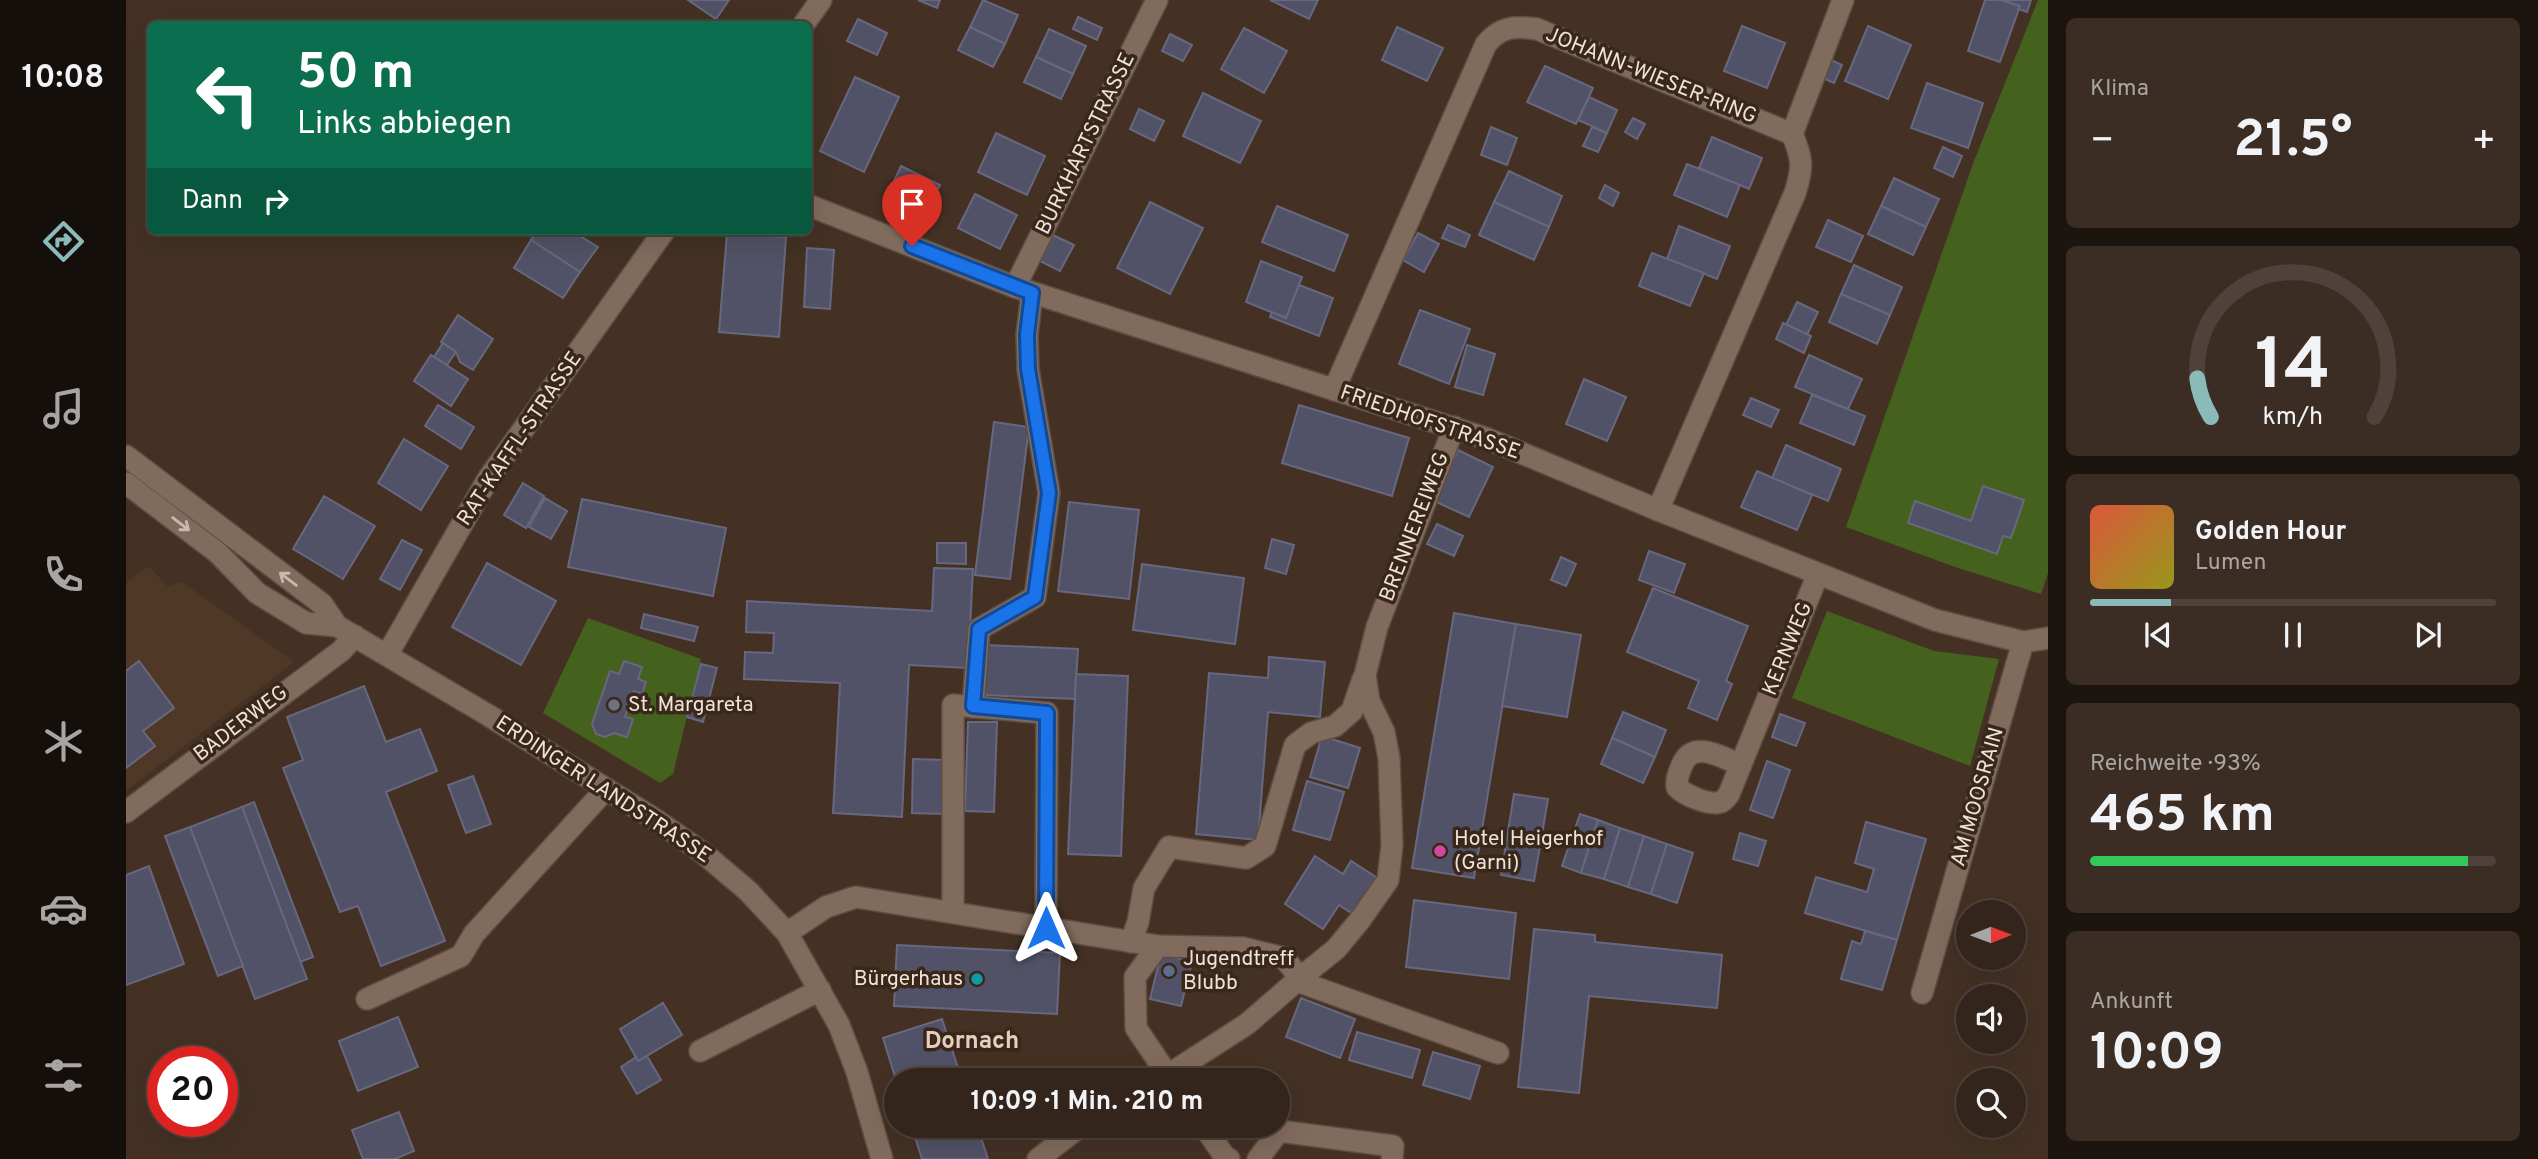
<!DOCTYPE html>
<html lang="de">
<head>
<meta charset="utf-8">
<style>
	body { margin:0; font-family:Overpass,sans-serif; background:#3b2d24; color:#f1f3f6; height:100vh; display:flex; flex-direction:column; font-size:26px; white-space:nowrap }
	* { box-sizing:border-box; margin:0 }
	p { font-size:23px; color:#a9a5a3 }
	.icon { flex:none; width:38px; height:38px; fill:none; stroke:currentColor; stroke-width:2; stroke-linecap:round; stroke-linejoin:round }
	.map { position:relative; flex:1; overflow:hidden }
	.panel { display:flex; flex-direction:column; gap:18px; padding:18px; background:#1c140f; width:490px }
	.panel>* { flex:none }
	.guide { position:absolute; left:21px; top:21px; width:665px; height:214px; border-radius:10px; box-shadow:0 7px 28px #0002,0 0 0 2px #4e423a; background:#0b6e4f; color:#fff; overflow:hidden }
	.needle { width:46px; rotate:89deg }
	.fabs { position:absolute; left:1830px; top:900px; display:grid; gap:14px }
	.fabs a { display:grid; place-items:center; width:70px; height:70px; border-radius:50%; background:#33251b; box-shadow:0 7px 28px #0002,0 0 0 2px #4e423a; font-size:35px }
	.speed { position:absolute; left:21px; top:1046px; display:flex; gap:14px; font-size:35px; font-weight:700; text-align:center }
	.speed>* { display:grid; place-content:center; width:91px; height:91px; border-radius:50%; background:#33251b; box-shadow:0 7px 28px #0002,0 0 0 2px #4e423a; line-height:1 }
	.speed .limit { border:10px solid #d22; background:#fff; color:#111 }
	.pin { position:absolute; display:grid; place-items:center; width:60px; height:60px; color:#fff; margin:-72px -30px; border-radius:50% 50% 50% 0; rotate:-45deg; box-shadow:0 0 7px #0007 }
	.pin .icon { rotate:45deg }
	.me { position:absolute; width:77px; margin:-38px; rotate:0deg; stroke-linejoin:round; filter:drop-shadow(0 0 5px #0008) }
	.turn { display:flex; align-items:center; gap:24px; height:147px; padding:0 35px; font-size:32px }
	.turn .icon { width:91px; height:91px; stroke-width:2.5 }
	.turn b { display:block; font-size:49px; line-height:60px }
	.then { display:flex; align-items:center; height:66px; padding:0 35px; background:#0003; gap:14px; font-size:26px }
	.big { font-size:52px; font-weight:700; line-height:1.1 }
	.panel .tile { flex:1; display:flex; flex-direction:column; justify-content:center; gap:10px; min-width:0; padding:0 24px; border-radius:10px; background:#3b2d24 }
	.panel .dial { align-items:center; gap:0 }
	.dial svg { height:182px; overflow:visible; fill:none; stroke:#4e423a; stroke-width:7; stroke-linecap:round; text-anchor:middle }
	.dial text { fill:#f1f3f6; stroke:none }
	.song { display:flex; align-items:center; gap:21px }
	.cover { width:84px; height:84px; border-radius:10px; background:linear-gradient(135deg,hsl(10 70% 55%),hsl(60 70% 35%)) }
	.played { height:7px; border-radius:4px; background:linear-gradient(90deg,#8bbbb9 20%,#4e423a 20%) }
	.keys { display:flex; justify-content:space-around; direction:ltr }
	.heat { display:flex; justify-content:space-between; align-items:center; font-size:38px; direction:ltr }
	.charge { height:10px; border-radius:5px; background:linear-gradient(90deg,#34c759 93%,#4e423a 0) }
	.trip { position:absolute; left:758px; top:1068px; width:406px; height:70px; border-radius:35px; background:#33251b; box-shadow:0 7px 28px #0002,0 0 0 2px #4e423a; font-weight:700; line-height:70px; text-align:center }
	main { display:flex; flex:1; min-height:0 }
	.tab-bar { display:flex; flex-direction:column; width:126px; justify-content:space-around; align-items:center; background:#140f0b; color:#a9a5a3 }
	.tab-bar .icon { width:49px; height:49px }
	.tab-bar .active { color:#8bbbb9 }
	.tab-bar b { font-size:32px; color:#f1f3f6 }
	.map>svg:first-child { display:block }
	.built { fill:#503826 }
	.green { fill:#44611d }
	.building { fill:#515267; stroke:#67687f; stroke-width:2 }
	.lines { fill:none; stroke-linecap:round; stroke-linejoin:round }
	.minor-casing { stroke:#5d4d42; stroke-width:24 }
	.minor { stroke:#816b5d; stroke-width:21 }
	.oneway { stroke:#c8b8ae }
	.route-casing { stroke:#114b97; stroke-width:18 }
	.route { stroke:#1a73e8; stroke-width:12 }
	.worship-dot { fill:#6b7280; stroke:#39271a; stroke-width:2.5 }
	.hotel-dot { fill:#d1479c; stroke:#39271a; stroke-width:2.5 }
	.service-dot { fill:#5c6f8a; stroke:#39271a; stroke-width:2.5 }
	.culture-dot { fill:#0f9aa8; stroke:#39271a; stroke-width:2.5 }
	.labels { text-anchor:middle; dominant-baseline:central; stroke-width:7; stroke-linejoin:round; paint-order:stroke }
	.street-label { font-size:21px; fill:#efe2da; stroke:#39271a }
	.poi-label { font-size:21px; fill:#efe2da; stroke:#39271a; text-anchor:start }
	.quarter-label { font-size:24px; font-weight:bold; fill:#e6cebe; stroke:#39271a }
</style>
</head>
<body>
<main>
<nav class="tab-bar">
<b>10:08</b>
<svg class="icon active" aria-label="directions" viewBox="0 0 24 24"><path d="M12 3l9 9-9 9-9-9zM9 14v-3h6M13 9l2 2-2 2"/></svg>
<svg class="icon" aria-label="music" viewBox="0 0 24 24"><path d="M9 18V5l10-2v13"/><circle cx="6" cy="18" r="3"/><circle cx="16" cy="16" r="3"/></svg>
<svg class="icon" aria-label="phone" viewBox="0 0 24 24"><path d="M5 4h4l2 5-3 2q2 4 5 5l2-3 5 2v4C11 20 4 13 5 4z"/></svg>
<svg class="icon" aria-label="climate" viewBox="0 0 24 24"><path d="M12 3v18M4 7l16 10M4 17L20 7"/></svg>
<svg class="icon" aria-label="car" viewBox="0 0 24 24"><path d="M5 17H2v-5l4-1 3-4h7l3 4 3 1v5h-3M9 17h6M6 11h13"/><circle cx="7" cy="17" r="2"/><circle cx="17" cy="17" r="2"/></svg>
<svg class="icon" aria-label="filters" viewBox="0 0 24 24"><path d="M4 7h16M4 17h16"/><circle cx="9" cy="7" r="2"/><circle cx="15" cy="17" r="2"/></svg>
</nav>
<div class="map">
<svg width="1922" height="1159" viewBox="0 0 1922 1159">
	<rect width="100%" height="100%" fill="#443124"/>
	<polygon class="built" points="23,566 41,586 56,582 168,662 0,791 0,583"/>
	<g class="green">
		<polygon points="1912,0 1922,0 1922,573 1915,594 1829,567 1720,527 1848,161"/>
		<polygon points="1701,611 1808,651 1873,659 1844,766 1666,698"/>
		<polygon points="462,618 575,659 547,774 534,783 417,713"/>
	</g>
	<g class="building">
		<polygon points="562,0 603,0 590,19"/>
		<polygon points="792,0 814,0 811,8"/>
		<polygon points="857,0 892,15 879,44 844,27"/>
		<polygon points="1144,0 1192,0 1183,19"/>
		<polygon points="1859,0 1876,0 1894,6 1874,62 1842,51"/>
		<polygon points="1876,0 1905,0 1901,12 1892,9 1894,6"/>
		<polygon points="952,17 976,28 971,40 947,29"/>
		<polygon points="732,19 761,33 751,55 721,41"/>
		<polygon points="1616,26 1659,43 1641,88 1598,71"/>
		<polygon points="1742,26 1785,45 1762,99 1719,81"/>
		<polygon points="844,27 879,44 867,67 832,50"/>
		<polygon points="1271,27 1317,48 1301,81 1256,60"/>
		<polygon points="1118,28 1161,51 1138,93 1095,69"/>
		<polygon points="923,29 960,46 947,74 910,57"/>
		<polygon points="1044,34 1066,45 1057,61 1036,51"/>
		<polygon points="910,57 947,74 935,99 898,82"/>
		<polygon points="1705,60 1716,65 1708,83 1697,78"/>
		<polygon points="1419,66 1467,88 1450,124 1401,102"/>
		<polygon points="729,77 773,97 738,172 694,151"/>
		<polygon points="1801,83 1857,103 1842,148 1785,128"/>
		<polygon points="1077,93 1135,121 1114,163 1057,136"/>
		<polygon points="1463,97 1491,110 1481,133 1452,120"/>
		<polygon points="1013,109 1038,121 1028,141 1004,129"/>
		<polygon points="1507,118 1519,124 1511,139 1499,132"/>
		<polygon points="1365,127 1391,138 1381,165 1355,155"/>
		<polygon points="1466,127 1481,133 1472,152 1457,146"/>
		<polygon points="870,133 919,156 901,195 852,172"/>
		<polygon points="1586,137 1636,158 1623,189 1573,168"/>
		<polygon points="1817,147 1836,156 1827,177 1808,168"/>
		<polygon points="1561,164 1614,185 1601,217 1548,195"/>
		<polygon points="775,166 814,185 798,219 759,200"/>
		<polygon points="1383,171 1436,196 1423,227 1368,202"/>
		<polygon points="1768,178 1813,199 1800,227 1755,206"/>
		<polygon points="1479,185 1493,193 1487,206 1473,198"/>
		<polygon points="849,194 891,215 874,249 832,228"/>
		<polygon points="1024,202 1077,228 1044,294 991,268"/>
		<polygon points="1368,202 1423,227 1408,260 1353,235"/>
		<polygon points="1151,206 1222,235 1208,271 1136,242"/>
		<polygon points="1755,206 1800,227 1787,255 1742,234"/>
		<polygon points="1702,220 1737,236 1725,262 1690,247"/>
		<polygon points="1322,225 1344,235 1339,247 1316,238"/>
		<polygon points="1553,226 1604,246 1591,279 1541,259"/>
		<polygon points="412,231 446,231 472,247 454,272 405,240"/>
		<polygon points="601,233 660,237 653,337 593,332"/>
		<polygon points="1292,233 1313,244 1298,272 1277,260"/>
		<polygon points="927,235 948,245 934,271 914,261"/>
		<polygon points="405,240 454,272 437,298 388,268"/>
		<polygon points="681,248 708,250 704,309 678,307"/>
		<polygon points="1526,253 1578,273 1564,306 1513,286"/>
		<polygon points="1135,261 1176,277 1160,318 1120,302"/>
		<polygon points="1728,265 1776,287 1764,315 1715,294"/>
		<polygon points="1173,285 1207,298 1193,336 1144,317 1146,312 1160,318"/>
		<polygon points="1715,294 1764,315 1751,344 1703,322"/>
		<polygon points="1671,302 1692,312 1681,335 1660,325"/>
		<polygon points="1294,310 1344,329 1323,384 1273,364"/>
		<polygon points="332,315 367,339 347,370 334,362 330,352 315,342"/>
		<polygon points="1657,323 1685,336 1678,353 1650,339"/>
		<polygon points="317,343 330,352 321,365 308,357"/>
		<polygon points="1341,345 1369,354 1357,395 1329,387"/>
		<polygon points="305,355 342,379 325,406 288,381"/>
		<polygon points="1683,355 1736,379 1722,409 1669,387"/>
		<polygon points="1458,379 1500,397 1481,441 1440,424"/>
		<polygon points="1686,395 1739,416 1728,445 1674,423"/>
		<polygon points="1625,398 1653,410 1645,427 1617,415"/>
		<polygon points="312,405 348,427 335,449 299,426"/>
		<polygon points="1173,405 1283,438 1266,496 1156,463"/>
		<polygon points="868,422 903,427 884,579 849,575"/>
		<polygon points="278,439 322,466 295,510 252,483"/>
		<polygon points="1660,445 1715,469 1702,501 1646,478"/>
		<polygon points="1332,450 1367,467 1343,517 1308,501"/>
		<polygon points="1631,471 1686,495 1671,530 1615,507"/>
		<polygon points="397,483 418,496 400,528 378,515"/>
		<polygon points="1857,486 1898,500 1885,538 1877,536 1871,554 1782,523 1789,501 1845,521"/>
		<polygon points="198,496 249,526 217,579 167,549"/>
		<polygon points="419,498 441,511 425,539 403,527"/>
		<polygon points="456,499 600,528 587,596 442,567"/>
		<polygon points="943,502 1013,510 1003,599 932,591"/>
		<polygon points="1311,524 1337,536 1328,556 1301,544"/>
		<polygon points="1146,539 1168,545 1160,574 1139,568"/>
		<polygon points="276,540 296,550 274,590 254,579"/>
		<polygon points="811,543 840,543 840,564 811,563"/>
		<polygon points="1523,551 1559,564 1548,593 1513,580"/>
		<polygon points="1435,557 1450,564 1440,586 1425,580"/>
		<polygon points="361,563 430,601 395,665 326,627"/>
		<polygon points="1016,564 1118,578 1109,644 1007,630"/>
		<polygon points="808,568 847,569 842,668 783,665 776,817 707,813 714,683 618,679 619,652 647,653 648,633 620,632 621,601 806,611"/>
		<polygon points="1527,588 1622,626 1600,681 1606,684 1591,720 1562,708 1573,681 1501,652"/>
		<polygon points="1328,613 1390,624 1348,878 1286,868"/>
		<polygon points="518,614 572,627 568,641 515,628"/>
		<polygon points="1390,624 1455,635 1441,717 1376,706"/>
		<polygon points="860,645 952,649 949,699 858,695"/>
		<polygon points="1143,657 1199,662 1194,717 1142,712 1132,840 1070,834 1083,673 1142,678"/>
		<polygon points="13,661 48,708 17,731 29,746 0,768 0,671"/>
		<polygon points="498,661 516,667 512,679 520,682 516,694 508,691 499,717 507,719 501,737 488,733 479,737 470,734 466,724 484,671 493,674"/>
		<polygon points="575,664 591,668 577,722 561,717"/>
		<polygon points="950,674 1002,676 995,856 942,854"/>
		<polygon points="238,686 260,742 294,729 311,771 260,792 319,941 255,966 232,906 214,912 157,768 177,760 161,717"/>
		<polygon points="1497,712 1540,730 1529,757 1486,738"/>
		<polygon points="1654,714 1679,723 1670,746 1646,737"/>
		<polygon points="842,722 871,722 868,812 839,811"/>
		<polygon points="1196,736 1234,748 1222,788 1184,777"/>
		<polygon points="1486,738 1529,757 1517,783 1475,764"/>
		<polygon points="787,759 820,760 818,814 786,813"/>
		<polygon points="1641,761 1664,770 1647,818 1624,810"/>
		<polygon points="347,776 365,824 340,833 322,785"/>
		<polygon points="1181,781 1218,792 1204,840 1167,830"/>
		<polygon points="1388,794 1422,799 1408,881 1375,875"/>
		<polygon points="128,802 187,957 174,962 116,807"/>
		<polygon points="116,807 181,979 129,999 64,827"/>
		<polygon points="1454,814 1472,820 1455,873 1436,866"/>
		<polygon points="1472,820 1494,828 1478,879 1455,873"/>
		<polygon points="1740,822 1800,839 1771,940 1679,913 1690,877 1741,892 1748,869 1729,863"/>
		<polygon points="64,827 117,966 92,976 39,836"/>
		<polygon points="1494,828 1518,836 1502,887 1478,879"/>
		<polygon points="1614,833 1640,841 1632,866 1607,859"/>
		<polygon points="1518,836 1541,844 1525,894 1502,887"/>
		<polygon points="1541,844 1567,853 1551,903 1525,894"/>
		<polygon points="1189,856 1217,874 1225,861 1250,877 1227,914 1213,905 1197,929 1159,904"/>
		<polygon points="23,866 58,964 0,985 0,875"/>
		<polygon points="1288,900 1390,913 1383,979 1280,967"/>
		<polygon points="1408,929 1469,935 1469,942 1596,955 1591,1008 1463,996 1453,1093 1392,1087"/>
		<polygon points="1739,931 1771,940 1756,990 1715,979 1726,941 1735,944"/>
		<polygon points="771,945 934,953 931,1014 768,1006"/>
		<polygon points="1035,954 1066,962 1055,1006 1024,999"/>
		<polygon points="1175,998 1229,1019 1214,1058 1160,1037"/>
		<polygon points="537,1003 556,1035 512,1061 494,1029"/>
		<polygon points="272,1017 292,1067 232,1091 213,1041"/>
		<polygon points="816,1019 836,1080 770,1080 757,1038"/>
		<polygon points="1231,1032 1294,1050 1286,1078 1223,1060"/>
		<polygon points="1307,1052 1354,1066 1344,1099 1297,1085"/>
		<polygon points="521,1056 535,1080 511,1094 495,1067 510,1057 512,1061"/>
		<polygon points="273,1112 288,1151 269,1159 237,1159 226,1130"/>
		<polygon points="785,1125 851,1125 862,1159 796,1159"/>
	</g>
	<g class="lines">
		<defs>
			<g id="minor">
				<polyline points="678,24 695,0"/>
				<polyline points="1666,134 1717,0"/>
				<polyline points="682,205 889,287 1362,439 1532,510 1809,620 1897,642 1922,638"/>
				<polyline points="889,287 1031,0"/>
				<path d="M1208,390L1360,44C1375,26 1389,26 1411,29L1666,134C1677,159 1677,168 1669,193L1532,510"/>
				<polyline points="0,456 196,604 211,626"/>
				<polyline points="0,483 92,553 131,593 180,623 211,626 362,715 530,820 576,852 622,891 661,933 713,1025 731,1072 756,1159"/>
				<polyline points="261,655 362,479 538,231"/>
				<polyline points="847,707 853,629 909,597 923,493 902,369 901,335 906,293"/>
				<path d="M1615,765C1595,757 1567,739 1556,765C1553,773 1550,778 1551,787C1558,795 1584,806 1595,802C1599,800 1600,798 1603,794L1692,574"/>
				<polyline points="0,812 215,651 229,636"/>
				<polyline points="827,912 827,705 921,713 920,927"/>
				<polyline points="661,933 700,907 730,897 1032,946 1117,948 1158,958 1174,978 1121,1024 1042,1075 1031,1080"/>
				<polyline points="1005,942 1012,922 1018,888 1043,847 1120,858 1139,846 1169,745 1185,733 1209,726 1226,711 1237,679"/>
				<polyline points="1032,946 1009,977 1010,1028 1045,1080"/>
				<polyline points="1174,978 1210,949 1234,920 1262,880 1266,845 1263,758 1258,732 1243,701 1239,675 1251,627 1328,427"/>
				<polyline points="1171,981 1372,1053"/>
				<polyline points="1796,993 1897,642"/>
				<polyline points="241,999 335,956 348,934 480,789"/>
				<polyline points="574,1051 694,990"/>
				<polyline points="1077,1125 1099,1157 1103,1159"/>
				<polyline points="1142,1125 1153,1131 1267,1146 1266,1159"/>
				<polyline points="912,1159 956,1125"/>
				<polyline points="1132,1159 1153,1131"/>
			</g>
		</defs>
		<use href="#minor" class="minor-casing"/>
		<use href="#minor" class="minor"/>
	</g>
	<defs><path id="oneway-shaft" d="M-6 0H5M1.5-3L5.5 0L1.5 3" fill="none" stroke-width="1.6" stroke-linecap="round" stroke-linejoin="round" transform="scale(1.75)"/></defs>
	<g class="oneway">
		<use href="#oneway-shaft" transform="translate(55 524) rotate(38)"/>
		<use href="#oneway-shaft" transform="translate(162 579) rotate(-143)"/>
	</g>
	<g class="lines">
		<defs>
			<polyline id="route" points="786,246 906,293 901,335 902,369 923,493 909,597 853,629 847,706 921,713 920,928"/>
		</defs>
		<use href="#route" class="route-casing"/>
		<use href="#route" class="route"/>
	</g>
	<circle class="worship-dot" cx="488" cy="705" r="7"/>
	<circle class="hotel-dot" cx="1314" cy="851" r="7"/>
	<circle class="service-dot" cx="1043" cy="971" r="7"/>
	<circle class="culture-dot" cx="851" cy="979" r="7"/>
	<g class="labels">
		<g class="street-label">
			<text transform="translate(1525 76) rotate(22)">JOHANN-WIESER-RING</text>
			<text transform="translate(960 144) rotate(-64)">BURKHARTSTRASSE</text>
			<text transform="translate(1304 423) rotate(19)">FRIEDHOFSTRASSE</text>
			<text transform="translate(394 439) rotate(-56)">RAT-KAFFL-STRASSE</text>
			<text transform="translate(1289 527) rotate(-69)">BRENNEREIWEG</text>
			<text transform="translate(1662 649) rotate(-68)">KERNWEG</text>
			<text transform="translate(115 724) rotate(-37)">BADERWEG</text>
			<text transform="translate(477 790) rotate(33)">ERDINGER LANDSTRASSE</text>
			<text transform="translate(1852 797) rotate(-74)">AM MOOSRAIN</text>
		</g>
		<g class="poi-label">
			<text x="502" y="705">St. Margareta</text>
			<text x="1328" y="839">Hotel Heigerhof<tspan x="1328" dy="24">(Garni)</tspan></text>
			<text x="1057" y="959">Jugendtreff<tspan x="1057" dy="24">Blubb</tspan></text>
			<text x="837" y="979" text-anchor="end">Bürgerhaus</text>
		</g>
		<g class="quarter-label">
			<text x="846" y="1042">Dornach</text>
		</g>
	</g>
</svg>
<div class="fabs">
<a><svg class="needle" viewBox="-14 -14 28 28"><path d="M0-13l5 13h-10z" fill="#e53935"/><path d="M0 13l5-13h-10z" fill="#a9a5a3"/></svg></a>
<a><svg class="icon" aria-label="sound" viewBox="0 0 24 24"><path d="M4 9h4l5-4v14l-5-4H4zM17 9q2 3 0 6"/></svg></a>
<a><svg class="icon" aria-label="search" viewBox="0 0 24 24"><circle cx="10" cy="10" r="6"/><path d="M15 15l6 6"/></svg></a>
</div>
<div class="speed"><div class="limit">20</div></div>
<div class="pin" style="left:786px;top:246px;background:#d93025"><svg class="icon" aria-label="arrive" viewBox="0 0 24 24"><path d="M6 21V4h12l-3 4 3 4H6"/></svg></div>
<svg class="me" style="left:920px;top:928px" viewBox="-20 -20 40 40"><path d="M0-17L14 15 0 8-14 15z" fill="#1a73e8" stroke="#fff" stroke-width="4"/></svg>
<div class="trip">10:09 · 1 Min. · 210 m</div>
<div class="guide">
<div class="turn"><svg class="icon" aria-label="left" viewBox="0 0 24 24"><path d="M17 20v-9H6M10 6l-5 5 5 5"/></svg><div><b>50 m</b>Links abbiegen</div></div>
<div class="then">Dann<svg class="icon" aria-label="right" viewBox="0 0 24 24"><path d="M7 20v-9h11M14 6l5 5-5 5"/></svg></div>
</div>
</div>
<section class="panel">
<div class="tile"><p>Klima</p>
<div class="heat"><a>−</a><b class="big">21.5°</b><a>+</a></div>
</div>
<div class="tile dial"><svg viewBox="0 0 100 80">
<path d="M14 69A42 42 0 1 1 86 69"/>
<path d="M14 69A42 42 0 0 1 8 52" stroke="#8bbbb9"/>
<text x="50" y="56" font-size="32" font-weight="700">14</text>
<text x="50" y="72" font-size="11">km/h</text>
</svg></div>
<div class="tile">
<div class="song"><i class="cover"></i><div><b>Golden Hour</b><p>Lumen</p></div></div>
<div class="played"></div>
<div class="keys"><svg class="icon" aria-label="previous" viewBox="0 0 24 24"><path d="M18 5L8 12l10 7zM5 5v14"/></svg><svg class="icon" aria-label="pause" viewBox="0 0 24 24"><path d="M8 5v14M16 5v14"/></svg><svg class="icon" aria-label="next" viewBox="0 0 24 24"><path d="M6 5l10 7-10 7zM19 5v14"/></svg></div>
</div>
<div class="tile"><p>Reichweite · 93%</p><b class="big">465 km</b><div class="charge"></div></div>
<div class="tile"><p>Ankunft</p><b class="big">10:09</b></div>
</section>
</main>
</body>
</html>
